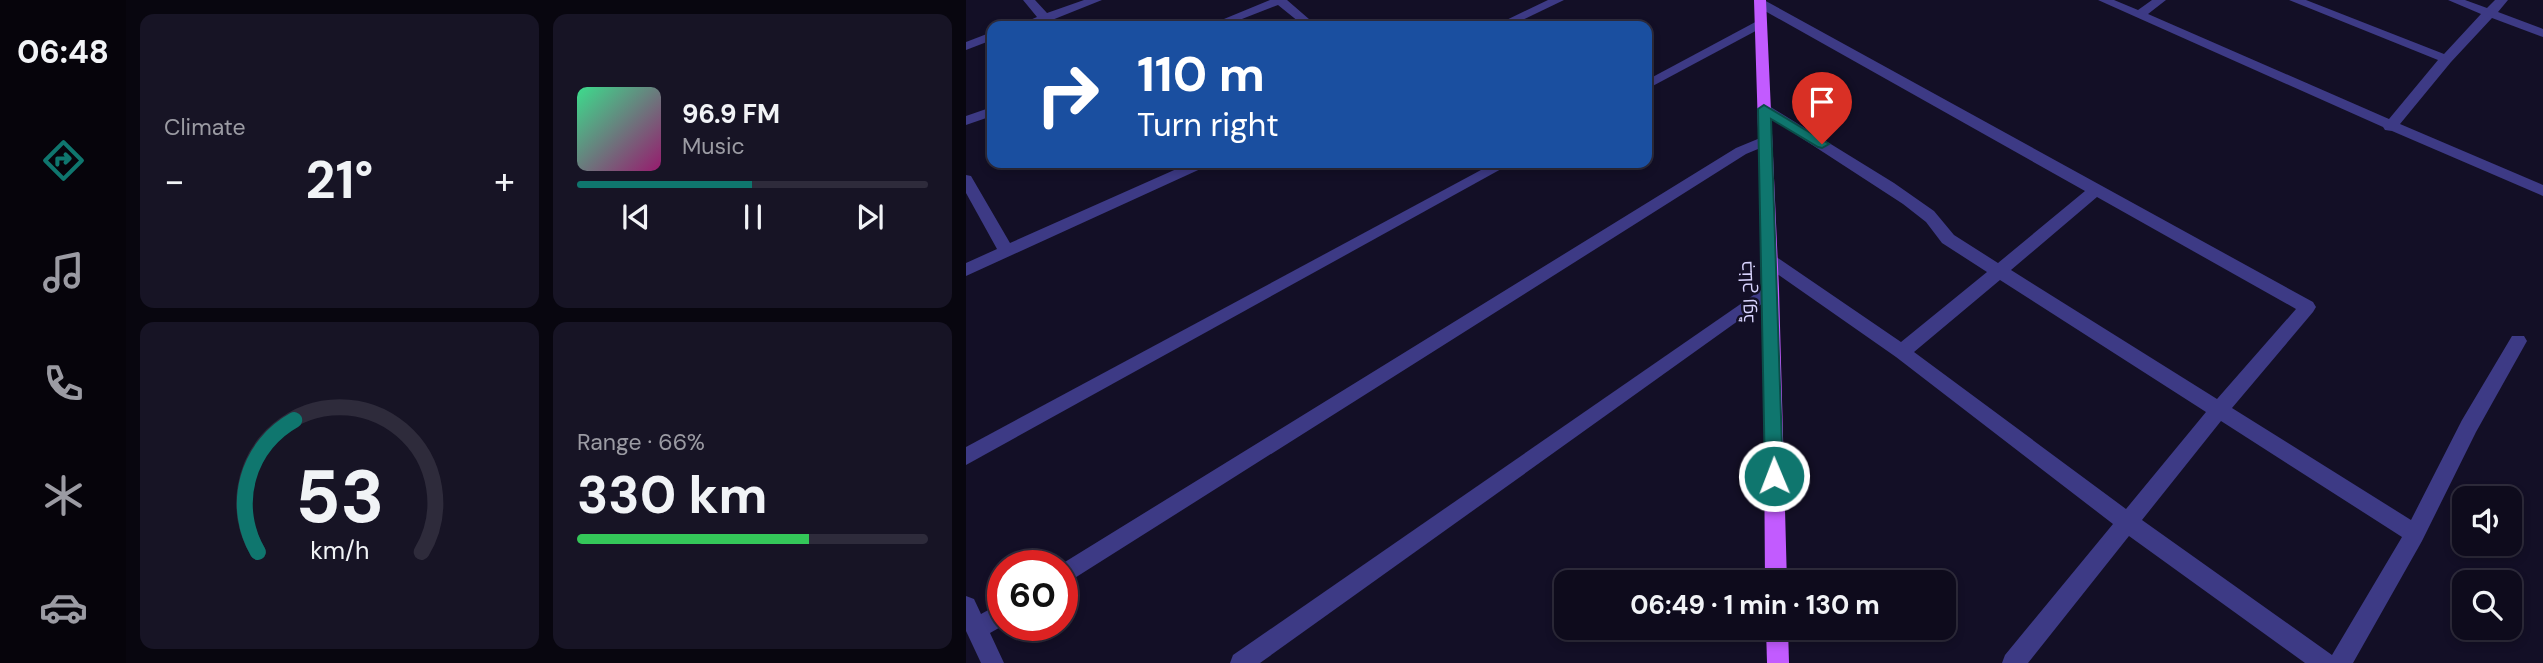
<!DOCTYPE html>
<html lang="en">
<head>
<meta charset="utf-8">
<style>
	body { margin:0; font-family:"DM Sans",Cairo,sans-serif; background:#171425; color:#f1f3f6; height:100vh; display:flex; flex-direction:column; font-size:26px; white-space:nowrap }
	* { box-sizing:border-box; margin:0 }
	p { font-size:23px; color:#9b9ba3 }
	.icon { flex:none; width:38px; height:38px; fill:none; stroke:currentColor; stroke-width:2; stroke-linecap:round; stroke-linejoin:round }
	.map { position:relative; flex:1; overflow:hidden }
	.details { display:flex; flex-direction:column; gap:14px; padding:14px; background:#08060f; width:840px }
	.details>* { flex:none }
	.guide { position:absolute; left:21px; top:21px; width:665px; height:147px; border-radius:14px; box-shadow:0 4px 10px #0003,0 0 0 2px #2e2b3b; background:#1a4fa0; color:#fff; overflow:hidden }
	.controls { position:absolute; left:1486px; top:486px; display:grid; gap:14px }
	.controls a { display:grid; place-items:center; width:70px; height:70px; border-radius:14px; background:#0e0b1c; box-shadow:0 4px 10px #0003,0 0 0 2px #2e2b3b; font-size:35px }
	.speed { position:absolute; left:21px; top:550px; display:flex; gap:14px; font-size:35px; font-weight:700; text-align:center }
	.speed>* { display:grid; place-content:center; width:91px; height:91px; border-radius:50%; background:#0e0b1c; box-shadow:0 4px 10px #0003,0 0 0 2px #2e2b3b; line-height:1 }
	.speed .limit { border:10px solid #d22; background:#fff; color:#111 }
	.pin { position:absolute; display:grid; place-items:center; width:60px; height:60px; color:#fff; margin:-72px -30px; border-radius:50% 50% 50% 0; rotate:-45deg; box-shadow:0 0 7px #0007 }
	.pin .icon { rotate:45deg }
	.me { position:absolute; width:77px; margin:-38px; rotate:359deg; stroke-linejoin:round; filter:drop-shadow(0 0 5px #0008) }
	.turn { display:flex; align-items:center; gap:24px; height:147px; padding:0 35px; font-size:32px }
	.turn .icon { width:91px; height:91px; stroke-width:2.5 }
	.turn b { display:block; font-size:49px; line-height:60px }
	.big { font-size:52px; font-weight:700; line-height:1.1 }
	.details .widget { flex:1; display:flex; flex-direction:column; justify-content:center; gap:10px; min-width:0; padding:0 24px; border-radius:14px; background:#171425 }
	.details .dial { align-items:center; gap:0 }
	.dial svg { height:182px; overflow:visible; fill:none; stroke:#2e2b3b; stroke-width:7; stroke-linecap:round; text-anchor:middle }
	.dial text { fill:#f1f3f6; stroke:none }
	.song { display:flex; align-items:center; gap:21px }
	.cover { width:84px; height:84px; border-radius:10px; background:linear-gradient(135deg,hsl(150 70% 55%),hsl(320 70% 35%)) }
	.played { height:7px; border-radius:4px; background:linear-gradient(90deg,#0f766e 50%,#2e2b3b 50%) }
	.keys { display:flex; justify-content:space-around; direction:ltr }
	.heat { display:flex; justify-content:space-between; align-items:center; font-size:38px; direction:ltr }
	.charge { height:10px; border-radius:5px; background:linear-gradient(90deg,#34c759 66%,#2e2b3b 0) }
	.details .tiles { flex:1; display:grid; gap:14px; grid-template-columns:repeat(2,1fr) }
	.trip { position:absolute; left:588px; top:570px; width:402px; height:70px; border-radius:14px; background:#0e0b1c; box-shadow:0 4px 10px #0003,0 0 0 2px #2e2b3b; font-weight:700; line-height:70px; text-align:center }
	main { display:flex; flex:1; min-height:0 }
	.dock { display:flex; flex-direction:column; width:126px; justify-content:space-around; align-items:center; background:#06040b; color:#9b9ba3 }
	.dock .icon { width:49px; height:49px }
	.dock .current { color:#0f766e }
	.dock b { font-size:32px; color:#f1f3f6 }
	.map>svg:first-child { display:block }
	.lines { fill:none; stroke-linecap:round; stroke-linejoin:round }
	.minor { fill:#3d3a85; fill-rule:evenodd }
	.major { fill:#c25bff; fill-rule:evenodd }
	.route { fill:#0f766e; stroke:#0a4d48; stroke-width:2 }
	.labels { text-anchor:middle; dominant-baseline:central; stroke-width:5; stroke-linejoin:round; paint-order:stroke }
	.street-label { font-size:19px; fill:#d9d4ff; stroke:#130f26 }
</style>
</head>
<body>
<main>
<nav class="dock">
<b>06:48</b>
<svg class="icon current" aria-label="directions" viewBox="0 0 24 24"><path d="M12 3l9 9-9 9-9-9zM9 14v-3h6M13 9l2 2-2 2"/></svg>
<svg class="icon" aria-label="music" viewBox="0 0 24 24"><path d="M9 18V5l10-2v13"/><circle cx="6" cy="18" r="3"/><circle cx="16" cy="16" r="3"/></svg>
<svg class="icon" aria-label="phone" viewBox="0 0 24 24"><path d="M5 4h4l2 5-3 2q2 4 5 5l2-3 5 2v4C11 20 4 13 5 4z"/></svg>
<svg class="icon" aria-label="climate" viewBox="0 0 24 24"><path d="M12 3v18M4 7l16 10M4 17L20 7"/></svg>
<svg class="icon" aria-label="car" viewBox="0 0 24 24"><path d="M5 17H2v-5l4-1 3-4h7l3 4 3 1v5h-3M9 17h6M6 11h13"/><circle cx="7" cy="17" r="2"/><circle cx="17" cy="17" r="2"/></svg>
</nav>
<section class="details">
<div class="tiles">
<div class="widget"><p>Climate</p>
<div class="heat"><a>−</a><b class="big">21°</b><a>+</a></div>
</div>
<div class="widget">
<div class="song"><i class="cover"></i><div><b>96.9 FM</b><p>Music</p></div></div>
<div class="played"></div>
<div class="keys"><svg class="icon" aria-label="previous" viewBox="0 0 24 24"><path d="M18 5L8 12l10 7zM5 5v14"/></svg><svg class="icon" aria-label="pause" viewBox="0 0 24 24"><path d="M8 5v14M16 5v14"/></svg><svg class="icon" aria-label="next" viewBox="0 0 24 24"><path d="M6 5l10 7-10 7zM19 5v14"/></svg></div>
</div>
<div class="widget dial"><svg viewBox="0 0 100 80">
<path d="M14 69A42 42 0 1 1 86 69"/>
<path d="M14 69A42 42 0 0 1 30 11" stroke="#0f766e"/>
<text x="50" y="56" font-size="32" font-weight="700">53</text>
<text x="50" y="72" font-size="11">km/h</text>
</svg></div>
<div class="widget"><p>Range · 66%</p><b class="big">330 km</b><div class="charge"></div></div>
</div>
</section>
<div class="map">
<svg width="1577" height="663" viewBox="0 0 1577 663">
	<rect width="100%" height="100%" fill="#130f26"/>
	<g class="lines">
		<g class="minor">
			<polygon points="57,0 69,0 81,13 118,0 136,0 86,20 91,26 79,26 76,23 50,26 71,17"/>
			<polygon points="304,0 321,0 351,26 338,26 312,5 258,26 241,26"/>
			<polygon points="582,0 598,0 544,26 528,26"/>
			<path d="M790,0H798L1347,302L1350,307L1347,312L1266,408L1445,520L1496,420L1546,336H1558L1561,341L1510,432L1456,541L1387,663H1339L1163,536L1062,663H1036L1039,655L1147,524L930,357L797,264L795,260L797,256H809L935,342L1021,272L976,243L960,222L937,204L791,109L793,106H803L928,183L968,211L988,235L1032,263L1119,191L790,6ZM1131,197L1330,309L1251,399L1045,270ZM1034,280L1240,412L1160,509L948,352ZM1255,421L1436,537L1366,655L1176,520Z"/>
			<polygon points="1132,0 1148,0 1172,10 1186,0 1200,0 1182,14 1423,119 1472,60 1323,0 1340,0 1478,54 1515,14 1482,0 1499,0 1521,8 1529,0 1542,0 1532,12 1577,29 1577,37 1526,18 1485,62 1434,124 1577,185 1577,196 1426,131 1419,130 1417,127"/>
			<polygon points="795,19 799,20 799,26 681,89 681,80"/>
			<polygon points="26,32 26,40 0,50 0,42"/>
			<polygon points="26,107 26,116 0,125 0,116"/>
			<polygon points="799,136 804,138 806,141 804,144 780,154 96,586 96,565 94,565 770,148"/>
			<polygon points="224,163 243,163 241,166 0,276 0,263 31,249 0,193 0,175 5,176 44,243"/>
			<polygon points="528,163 546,163 0,465 0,447"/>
			<polygon points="805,283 813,289 811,293 294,663 264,663 267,655"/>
			<polygon points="0,596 8,599 15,614 37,602 38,625 24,633 38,663 15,663 0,631"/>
		</g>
		<g class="major">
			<polygon points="788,0 800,0 813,289 821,583 799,583 797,289"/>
			<polygon points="800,628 822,628 823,663 801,663"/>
		</g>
	</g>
	<polygon class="route" points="798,105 863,144 856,148 852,147 805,119 817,476 815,481 808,484 802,481 799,476 792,109"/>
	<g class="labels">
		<g class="street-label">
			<text transform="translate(780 292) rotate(-92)">جناح روڈ</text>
		</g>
	</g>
</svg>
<div class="controls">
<a><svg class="icon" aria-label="sound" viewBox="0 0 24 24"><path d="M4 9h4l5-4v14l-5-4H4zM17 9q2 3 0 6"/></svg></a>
<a><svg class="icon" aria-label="search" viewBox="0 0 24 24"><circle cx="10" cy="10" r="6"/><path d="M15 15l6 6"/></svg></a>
</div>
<div class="speed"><div class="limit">60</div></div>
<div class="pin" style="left:856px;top:144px;background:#d93025"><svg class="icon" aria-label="arrive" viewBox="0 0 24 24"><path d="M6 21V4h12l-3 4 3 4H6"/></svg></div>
<svg class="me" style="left:808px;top:476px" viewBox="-20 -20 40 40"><circle r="17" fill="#0f766e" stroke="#fff" stroke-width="3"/><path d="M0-11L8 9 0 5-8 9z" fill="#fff"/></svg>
<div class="trip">06:49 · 1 min · 130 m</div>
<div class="guide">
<div class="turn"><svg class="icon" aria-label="right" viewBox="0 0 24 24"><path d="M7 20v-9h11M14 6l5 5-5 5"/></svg><div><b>110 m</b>Turn right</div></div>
</div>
</div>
</main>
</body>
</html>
